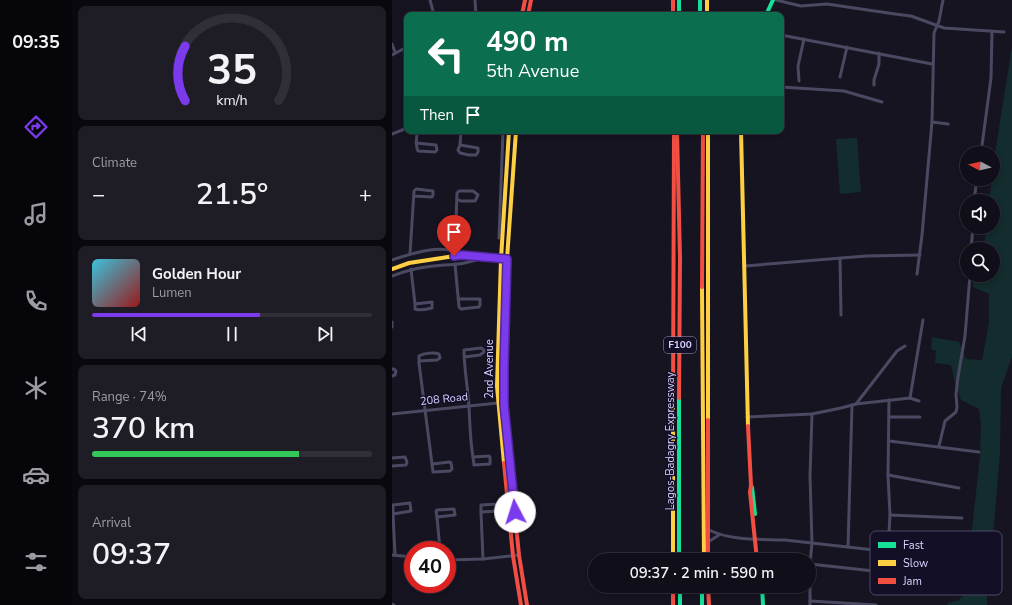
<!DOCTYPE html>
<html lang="en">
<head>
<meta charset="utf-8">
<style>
	body { margin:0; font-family:"Nunito Sans",sans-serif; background:#1e1d26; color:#f1f3f6; height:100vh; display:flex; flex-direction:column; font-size:15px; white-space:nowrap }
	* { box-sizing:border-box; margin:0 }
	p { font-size:13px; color:#9c9ca2 }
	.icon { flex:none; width:22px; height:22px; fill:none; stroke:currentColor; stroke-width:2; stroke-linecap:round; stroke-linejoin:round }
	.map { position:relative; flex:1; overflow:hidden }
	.details { display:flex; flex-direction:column; gap:6px; padding:6px; background:#09080e; width:320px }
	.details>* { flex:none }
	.top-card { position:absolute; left:12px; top:12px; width:380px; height:122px; border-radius:8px; box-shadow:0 2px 6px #0003,0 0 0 1px #302f38; background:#0b6e4f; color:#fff; overflow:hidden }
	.needle { width:26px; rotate:277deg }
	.controls { position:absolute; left:568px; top:146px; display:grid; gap:8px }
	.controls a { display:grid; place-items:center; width:40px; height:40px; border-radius:50%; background:#100f19; box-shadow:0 2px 6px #0003,0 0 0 1px #302f38; font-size:20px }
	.speed { position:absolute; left:12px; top:541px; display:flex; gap:8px; font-size:20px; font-weight:700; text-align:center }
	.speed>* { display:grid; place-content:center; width:52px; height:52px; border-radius:50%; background:#100f19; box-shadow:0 2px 6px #0003,0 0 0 1px #302f38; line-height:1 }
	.speed .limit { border:6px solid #d22; background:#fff; color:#111 }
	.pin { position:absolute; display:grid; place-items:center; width:34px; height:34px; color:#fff; margin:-41px -17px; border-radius:50% 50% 50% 0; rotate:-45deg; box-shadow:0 0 4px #0007 }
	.pin .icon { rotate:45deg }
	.me { position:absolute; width:44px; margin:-22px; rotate:355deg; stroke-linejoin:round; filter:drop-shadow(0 0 3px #0008) }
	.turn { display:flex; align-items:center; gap:14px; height:84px; padding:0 16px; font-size:18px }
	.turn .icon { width:52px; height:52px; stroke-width:2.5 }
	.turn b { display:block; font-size:28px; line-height:34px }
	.then { display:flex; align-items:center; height:38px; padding:0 16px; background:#0003; gap:8px; font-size:15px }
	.big { font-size:30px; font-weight:600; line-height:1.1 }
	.details .widget { flex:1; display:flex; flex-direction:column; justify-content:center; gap:6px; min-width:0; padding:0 14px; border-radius:8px; background:#1e1d26 }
	.details .dial { align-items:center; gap:0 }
	.dial svg { height:104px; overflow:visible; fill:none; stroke:#302f38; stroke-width:7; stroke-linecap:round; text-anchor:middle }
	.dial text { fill:#f1f3f6; stroke:none }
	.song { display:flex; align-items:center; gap:12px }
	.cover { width:48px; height:48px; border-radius:6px; background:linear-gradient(135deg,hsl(190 70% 55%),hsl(0 70% 35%)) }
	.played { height:4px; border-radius:2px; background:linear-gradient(90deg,#7c3aed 60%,#302f38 60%) }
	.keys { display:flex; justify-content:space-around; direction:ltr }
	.heat { display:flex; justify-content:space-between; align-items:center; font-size:22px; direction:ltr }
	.charge { height:6px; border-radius:3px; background:linear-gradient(90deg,#34c759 74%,#302f38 0) }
	.trip { position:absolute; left:196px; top:553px; width:228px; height:40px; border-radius:20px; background:#100f19; box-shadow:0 2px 6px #0003,0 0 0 1px #302f38; font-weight:600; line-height:40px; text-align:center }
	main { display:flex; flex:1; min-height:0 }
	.dock { display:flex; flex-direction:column; width:72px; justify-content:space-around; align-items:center; background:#06060a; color:#9c9ca2 }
	.dock .icon { width:28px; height:28px }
	.dock .current { color:#7c3aed }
	.dock b { font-size:18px; color:#f1f3f6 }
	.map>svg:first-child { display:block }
	.green { fill:#132c2d }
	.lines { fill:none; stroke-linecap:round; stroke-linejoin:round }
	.street { stroke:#4a4962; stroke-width:3 }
	.fast { stroke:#16e098; stroke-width:4 }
	.slow { stroke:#ffcf43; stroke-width:4 }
	.jam { stroke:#f24e42; stroke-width:4 }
	.route-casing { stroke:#51269a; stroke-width:10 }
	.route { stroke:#7c3aed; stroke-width:7 }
	.labels { text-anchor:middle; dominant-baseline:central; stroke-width:3; stroke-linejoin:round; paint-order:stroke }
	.shield { fill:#130f26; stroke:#9e99be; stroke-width:1 }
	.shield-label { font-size:10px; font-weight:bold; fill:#d9d4ff }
	.street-label { font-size:11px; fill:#d9d4ff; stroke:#130f26 }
	.key { fill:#130f26; stroke:#4e4a67; stroke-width:1 }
	.key-label { font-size:11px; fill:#d9d4ff }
</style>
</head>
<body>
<main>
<nav class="dock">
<b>09:35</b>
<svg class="icon current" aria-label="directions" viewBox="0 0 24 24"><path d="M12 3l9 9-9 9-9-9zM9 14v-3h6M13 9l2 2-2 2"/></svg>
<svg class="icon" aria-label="music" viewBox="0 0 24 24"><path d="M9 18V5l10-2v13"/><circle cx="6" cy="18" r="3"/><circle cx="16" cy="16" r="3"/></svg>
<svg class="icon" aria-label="phone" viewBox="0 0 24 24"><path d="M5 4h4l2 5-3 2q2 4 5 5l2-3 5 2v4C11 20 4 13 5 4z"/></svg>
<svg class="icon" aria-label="climate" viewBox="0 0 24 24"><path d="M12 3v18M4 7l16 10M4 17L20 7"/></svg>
<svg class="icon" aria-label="car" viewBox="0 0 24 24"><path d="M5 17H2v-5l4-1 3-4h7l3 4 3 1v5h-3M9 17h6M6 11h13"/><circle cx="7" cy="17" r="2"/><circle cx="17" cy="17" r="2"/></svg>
<svg class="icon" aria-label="filters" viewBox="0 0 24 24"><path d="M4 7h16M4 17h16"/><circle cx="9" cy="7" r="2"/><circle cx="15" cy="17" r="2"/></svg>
</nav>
<section class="details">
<div class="widget dial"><svg viewBox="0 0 100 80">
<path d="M14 69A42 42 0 1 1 86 69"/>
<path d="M14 69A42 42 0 0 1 14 27" stroke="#7c3aed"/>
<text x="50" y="56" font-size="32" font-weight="700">35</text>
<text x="50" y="72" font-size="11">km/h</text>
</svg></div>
<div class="widget"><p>Climate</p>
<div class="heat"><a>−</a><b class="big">21.5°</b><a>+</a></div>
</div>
<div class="widget">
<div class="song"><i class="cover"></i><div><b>Golden Hour</b><p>Lumen</p></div></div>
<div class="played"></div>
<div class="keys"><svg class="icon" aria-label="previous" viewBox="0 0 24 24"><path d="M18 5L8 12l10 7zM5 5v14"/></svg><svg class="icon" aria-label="pause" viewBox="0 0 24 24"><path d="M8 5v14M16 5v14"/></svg><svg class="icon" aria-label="next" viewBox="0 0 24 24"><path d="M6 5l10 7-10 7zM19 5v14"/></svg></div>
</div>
<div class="widget"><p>Range · 74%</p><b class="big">370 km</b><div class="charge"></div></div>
<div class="widget"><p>Arrival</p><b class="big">09:37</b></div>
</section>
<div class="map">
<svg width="620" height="605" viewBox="0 0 620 605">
	<rect width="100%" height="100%" fill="#161421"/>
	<g class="green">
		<polygon points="620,46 620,357 609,388 608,452 598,573 595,584 595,605 555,605 556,603 567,600 578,587 580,529 589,447 588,445 589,425 587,409 569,400 564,387 559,365 543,363 544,351 539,349 540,337 567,342 574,359 590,360 597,323 597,294 581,287 581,275 601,275 601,249 592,249 594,227 601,227 601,201 597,201 600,179 601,179 602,160"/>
		<polygon points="465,138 469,192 448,194 444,139"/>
	</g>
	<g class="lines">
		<g class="street">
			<polyline points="38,0 42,15"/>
			<polyline points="83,0 84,15"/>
			<polyline points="384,0 409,6 435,4 503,14 519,16 552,28 612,32"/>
			<polyline points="389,35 540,64"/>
			<polyline points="0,44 3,52"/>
			<polyline points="0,55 15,47"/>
			<polyline points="448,77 455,47"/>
			<polyline points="407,81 406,66 412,39"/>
			<polyline points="482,85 482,80 487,64 487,53"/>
			<polyline points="389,87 452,91 490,102"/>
			<polyline points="540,122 556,124"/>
			<polyline points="130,131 154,133"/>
			<polyline points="0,134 15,128"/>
			<path d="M24,143L44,145L45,150L43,152L26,151C23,146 25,137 25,131"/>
			<polyline points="68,145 86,148 86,152 84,155 77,155 68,153 66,150 68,145 69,131"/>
			<polyline points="589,153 599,78 600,31"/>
			<polyline points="582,201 585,179"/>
			<polyline points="107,238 111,131"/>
			<polyline points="579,249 581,227"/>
			<polyline points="63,250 65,193 67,191 81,191 86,195 83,201 69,201 65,199"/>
			<polyline points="18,254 22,191 24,189 41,191 41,195 40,197 22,196"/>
			<polyline points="448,259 449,315"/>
			<path d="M0,260C18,254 52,242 69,255"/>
			<polyline points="63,264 67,307 69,309 87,307 88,305 88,299 66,299"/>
			<polyline points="353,266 474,256 528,255"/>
			<path d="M19,269L23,304L40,302V308C35,309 28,311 23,309V304"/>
			<polyline points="525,274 530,235 540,122 542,33 547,21 551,0"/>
			<path d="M0,276C11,272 22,268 34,267C52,264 72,266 90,258"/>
			<polyline points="0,322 0,327"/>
			<path d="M72,357L88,355L92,352V350L89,348L72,350C72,369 76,388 77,407C78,424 78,440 81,457"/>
			<path d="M27,361L45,360L48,358L47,354C43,352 32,353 27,356V363L40,464"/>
			<polyline points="0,369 2,369 4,371 3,375 0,376"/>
			<polyline points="518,398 531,320"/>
			<polyline points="464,404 518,398 527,401"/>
			<polyline points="0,414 106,403"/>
			<polyline points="355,417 420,414 449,408 464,404 505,351 513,346"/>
			<polyline points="497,417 528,417"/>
			<polyline points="497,441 587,452"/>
			<polyline points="547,446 553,421 564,412 565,407 564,394 566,377 573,336 578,275"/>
			<polygon points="97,456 98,457 98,464 82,465 81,457"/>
			<polyline points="0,458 13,457 15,462 14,465 0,466"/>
			<polygon points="58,462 59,463 60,469 58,471 41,472 40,464"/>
			<polyline points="496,475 567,488"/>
			<polygon points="18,503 19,511 1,514 1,505"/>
			<polygon points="106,504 107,505 107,511 89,512 89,505"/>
			<polygon points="62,509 63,515 45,517 44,511 45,510"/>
			<polyline points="89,512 91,559"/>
			<polyline points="1,514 3,555"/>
			<polyline points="498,515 570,518"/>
			<polyline points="45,517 48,550"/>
			<path d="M317,530C339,541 368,539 393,540L572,560"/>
			<polyline points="316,542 327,535"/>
			<polyline points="456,547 460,405"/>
			<polyline points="496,551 498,515 496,475 497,400"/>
			<polyline points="0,555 21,557"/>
			<polyline points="55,560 91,559 127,555"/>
			<polyline points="418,564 527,576"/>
			<polyline points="418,601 484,605"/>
			<polyline points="0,604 2,605"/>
			<polyline points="418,605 418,564 420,543 418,476 420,414"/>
		</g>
		<g class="fast">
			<polyline points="287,0 287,15"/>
			<polyline points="308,0 308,15"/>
			<polyline points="374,15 381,0"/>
			<polyline points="114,295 112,404 118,465"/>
			<polyline points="287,398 287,560"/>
			<polyline points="360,487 363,514"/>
			<polyline points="288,586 288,605"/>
			<polyline points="310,586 310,605"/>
			<polyline points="370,586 371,605"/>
		</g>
		<g class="slow">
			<polyline points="315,0 315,15"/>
			<polyline points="316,131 316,420"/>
			<polyline points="349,131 356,426"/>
			<polyline points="0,269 17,263 69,255 115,259"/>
			<polyline points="310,287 312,560"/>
			<polyline points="114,295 115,259 124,131"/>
			<polyline points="112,463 105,386 109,259 117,131"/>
			<polyline points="281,560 281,405"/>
		</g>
		<g class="jam">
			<polyline points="281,0 281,15"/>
			<polyline points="130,15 133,0"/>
			<polyline points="136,15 139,0"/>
			<polyline points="285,131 288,258 287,398"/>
			<polyline points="310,287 311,131"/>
			<polyline points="281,405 282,131"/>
			<polyline points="316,420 316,560"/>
			<polyline points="356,426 359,485 358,492 365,560"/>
			<polyline points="112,463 121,556 129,605"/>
			<polyline points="118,465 127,555 135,605"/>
			<polyline points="281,586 281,605"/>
			<polyline points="316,586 317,605"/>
		</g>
	</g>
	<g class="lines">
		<defs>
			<polyline id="route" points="62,256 69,255 115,259 112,367 112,404 123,512"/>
		</defs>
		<use href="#route" class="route-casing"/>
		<use href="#route" class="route"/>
	</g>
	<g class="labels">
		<rect class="shield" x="272" y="337" width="32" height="16" rx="3"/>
		<g class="shield-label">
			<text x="288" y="345">F100</text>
		</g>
		<g class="street-label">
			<text transform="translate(97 369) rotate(-90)">2nd Avenue</text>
			<text transform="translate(52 399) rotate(-6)">208 Road</text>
			<text transform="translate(278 441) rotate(-90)">Lagos-Badagry Expressway</text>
		</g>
	</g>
	<rect x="478" y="531" width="132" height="64" rx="6" class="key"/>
	<rect x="486" y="542" width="18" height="6" fill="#16e098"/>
	<rect x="486" y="560" width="18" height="6" fill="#ffcf43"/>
	<rect x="486" y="578" width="18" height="6" fill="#f24e42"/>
	<g class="key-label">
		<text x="511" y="549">Fast</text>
		<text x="511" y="567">Slow</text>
		<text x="511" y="585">Jam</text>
	</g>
</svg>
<div class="controls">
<a><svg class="needle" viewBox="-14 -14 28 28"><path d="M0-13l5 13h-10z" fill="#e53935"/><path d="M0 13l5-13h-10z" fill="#9c9ca2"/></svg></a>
<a><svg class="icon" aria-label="sound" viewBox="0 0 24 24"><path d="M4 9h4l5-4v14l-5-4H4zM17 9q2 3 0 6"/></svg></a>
<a><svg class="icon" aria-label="search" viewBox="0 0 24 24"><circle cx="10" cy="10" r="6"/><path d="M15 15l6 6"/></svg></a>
</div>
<div class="speed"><div class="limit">40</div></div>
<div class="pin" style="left:62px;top:256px;background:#d93025"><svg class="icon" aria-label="arrive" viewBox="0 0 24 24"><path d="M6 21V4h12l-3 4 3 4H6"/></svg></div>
<svg class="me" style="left:123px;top:512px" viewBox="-20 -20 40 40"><circle r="19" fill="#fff"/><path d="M0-13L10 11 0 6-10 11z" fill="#7c3aed"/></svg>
<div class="trip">09:37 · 2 min · 590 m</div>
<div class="top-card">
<div class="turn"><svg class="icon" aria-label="left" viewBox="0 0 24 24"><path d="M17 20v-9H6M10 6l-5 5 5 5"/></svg><div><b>490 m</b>5th Avenue</div></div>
<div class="then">Then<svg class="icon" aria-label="arrive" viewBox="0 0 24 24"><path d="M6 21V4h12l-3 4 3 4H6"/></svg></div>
</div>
</div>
</main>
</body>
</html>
